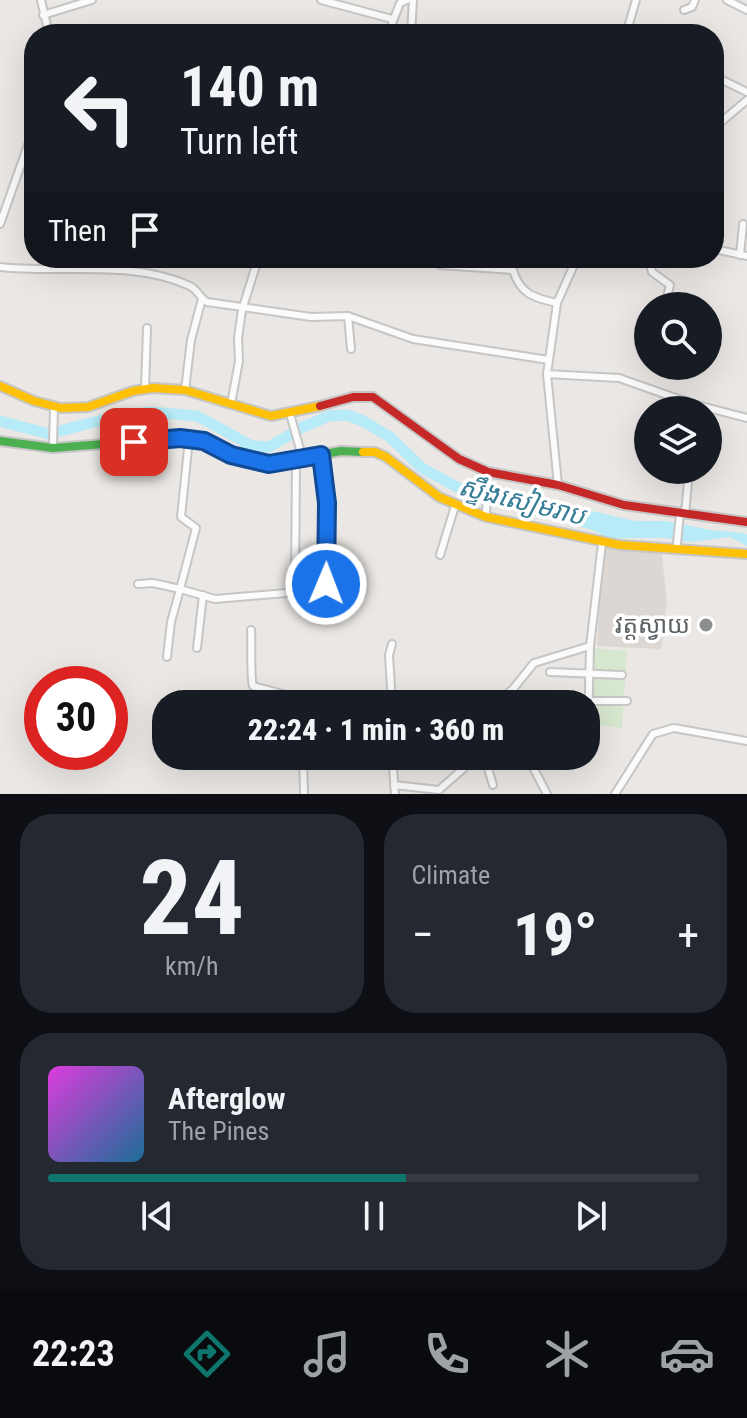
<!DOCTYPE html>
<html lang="en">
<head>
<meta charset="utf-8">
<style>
	body { margin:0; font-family:"Roboto Condensed","Noto Sans Khmer",sans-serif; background:#242831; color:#f1f3f6; height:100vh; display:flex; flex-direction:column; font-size:30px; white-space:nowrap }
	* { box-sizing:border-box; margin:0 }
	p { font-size:26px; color:#9ea1a6 }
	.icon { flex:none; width:44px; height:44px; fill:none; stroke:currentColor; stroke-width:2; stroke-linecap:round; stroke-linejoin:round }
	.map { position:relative; height:794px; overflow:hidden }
	.side { display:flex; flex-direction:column; gap:20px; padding:20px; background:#0d0f14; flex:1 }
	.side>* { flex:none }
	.top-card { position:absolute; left:24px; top:24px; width:700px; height:244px; border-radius:32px; box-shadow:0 8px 32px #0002; background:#171b24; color:#f1f3f6; overflow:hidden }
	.buttons { position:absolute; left:634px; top:292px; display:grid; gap:16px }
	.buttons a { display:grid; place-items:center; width:88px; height:88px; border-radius:50%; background:#171b24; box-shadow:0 8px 32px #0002; font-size:40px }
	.speed { position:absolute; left:24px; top:666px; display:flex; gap:16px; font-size:40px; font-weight:700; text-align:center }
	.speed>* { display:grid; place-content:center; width:104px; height:104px; border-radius:50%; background:#171b24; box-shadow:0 8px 32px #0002; line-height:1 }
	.speed .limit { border:12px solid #d22; background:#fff; color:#111 }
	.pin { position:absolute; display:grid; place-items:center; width:68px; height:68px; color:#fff; margin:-34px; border-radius:16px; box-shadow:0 4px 12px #0006 }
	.me { position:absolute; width:88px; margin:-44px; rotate:1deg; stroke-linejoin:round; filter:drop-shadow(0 0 6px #0008) }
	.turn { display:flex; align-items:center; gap:28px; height:168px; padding:0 24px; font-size:36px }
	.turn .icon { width:104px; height:104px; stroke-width:2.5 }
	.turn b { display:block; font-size:56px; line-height:68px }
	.then { display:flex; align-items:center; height:76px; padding:0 24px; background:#0003; gap:16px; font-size:30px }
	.big { font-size:60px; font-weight:800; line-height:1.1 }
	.side .card { flex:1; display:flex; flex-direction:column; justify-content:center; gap:12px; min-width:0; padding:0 28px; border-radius:32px; background:#242831 }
	.side .dial { align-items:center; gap:0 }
	.dial b { font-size:104px; line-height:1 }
	.song { display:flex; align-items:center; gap:24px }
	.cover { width:96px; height:96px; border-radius:12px; background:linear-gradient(135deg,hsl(300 70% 55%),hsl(200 70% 35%)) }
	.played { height:8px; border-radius:4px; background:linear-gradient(90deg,#0f766e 55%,#363941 55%) }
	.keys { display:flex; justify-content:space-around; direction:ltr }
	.heat { display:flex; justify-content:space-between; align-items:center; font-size:44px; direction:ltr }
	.side .tiles { flex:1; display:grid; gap:20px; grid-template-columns:1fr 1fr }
	.card:last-child { grid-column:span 2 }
	.trip { position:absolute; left:152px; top:690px; width:448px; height:80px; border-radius:32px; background:#171b24; box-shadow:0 8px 32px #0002; font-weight:800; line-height:80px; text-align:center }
	.dock { display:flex; height:128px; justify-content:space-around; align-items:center; background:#090b0e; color:#9ea1a6 }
	.dock .icon { width:56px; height:56px }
	.dock .selected { color:#0f766e }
	.dock b { font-size:36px; color:#f1f3f6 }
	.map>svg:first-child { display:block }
	.education { fill:#dcd7d3 }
	.green { fill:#d7e6cf }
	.water { fill:#b6ebf7 }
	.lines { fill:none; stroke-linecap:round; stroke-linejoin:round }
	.river { stroke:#b6ebf7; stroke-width:11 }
	.street-casing { stroke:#c5c6c5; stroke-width:10 }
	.fast-casing { stroke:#c5c6c5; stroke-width:12 }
	.slow-casing { stroke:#c5c6c5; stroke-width:12 }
	.jam-casing { stroke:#c5c6c5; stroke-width:12 }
	.street { stroke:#fcfbfb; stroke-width:6 }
	.fast { stroke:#4caf50; stroke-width:8 }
	.slow { stroke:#ffc107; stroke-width:8 }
	.jam { stroke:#c62828; stroke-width:8 }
	.route-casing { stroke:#114b97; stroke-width:20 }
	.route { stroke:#1a73e8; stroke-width:14 }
	.poi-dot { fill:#8c8f90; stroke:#fff; stroke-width:3 }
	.labels { text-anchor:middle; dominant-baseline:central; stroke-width:7; stroke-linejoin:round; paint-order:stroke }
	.poi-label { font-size:24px; fill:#5a6063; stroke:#fff; text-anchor:end }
	.water-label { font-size:26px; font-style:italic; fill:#367d96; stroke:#fff }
</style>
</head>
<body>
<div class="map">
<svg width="747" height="794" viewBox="0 0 747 794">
	<rect width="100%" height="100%" fill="#eae7e4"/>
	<polygon class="education" points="602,545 661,548 667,601 661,649 597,646"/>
	<polygon class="green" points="590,648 627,651 622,728 586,724"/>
	<polygon class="water" points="490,487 635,521 667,521 710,530 744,533 747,535 747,546 730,537 690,542 665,538 609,538 592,530 534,513 490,504"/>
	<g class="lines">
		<polyline class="river" points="0,421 49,434 109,418 150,412 197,416 252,446 269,447 303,427 329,416 347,415 363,421 390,437 422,468 466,492 496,498"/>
		<defs>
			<g id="street">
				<polyline points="41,0 49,34"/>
				<polyline points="321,0 392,19"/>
				<polyline points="727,0 747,10"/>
				<polyline points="684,10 692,7 695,0"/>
				<polyline points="43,15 92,0"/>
				<polyline points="388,34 400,3 407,0"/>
				<polyline points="411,34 413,0"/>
				<polyline points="626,34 636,0"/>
				<polyline points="714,76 747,92"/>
				<polyline points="714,128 747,100"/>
				<polyline points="0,224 34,128"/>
				<polyline points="714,249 747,256"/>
				<polyline points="740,255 743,224"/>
				<polyline points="648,258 652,272 670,285 665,306"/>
				<path d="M440,265L513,270C520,294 534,298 557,303"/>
				<path d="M0,267C61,274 132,259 190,286C197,289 200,298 207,302L311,317L348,316L413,339L549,360"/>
				<polyline points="348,316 351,349"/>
				<polyline points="547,374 619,378 693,404 747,418"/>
				<polyline points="145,389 147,328"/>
				<polyline points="185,390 191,340 202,299"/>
				<polyline points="231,404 239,361 238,338 242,310 258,259"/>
				<polyline points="290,414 303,460"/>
				<polyline points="189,439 181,517 196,528 180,589 215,599 286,593 295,590 296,461"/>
				<polyline points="53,444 54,408"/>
				<polyline points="321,455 327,503 326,584"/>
				<polyline points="558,485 547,374 557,303 577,258"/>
				<polyline points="486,512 488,472"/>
				<polyline points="685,514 689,470"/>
				<polyline points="677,544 680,513"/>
				<polyline points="440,555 455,506"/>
				<polyline points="138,584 153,583 180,589 171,622 167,657"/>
				<path d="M251,630C252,643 250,677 253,686L320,704"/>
				<polyline points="392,644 389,655 392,704"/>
				<polyline points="197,648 203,595"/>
				<polyline points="550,672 622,675"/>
				<polyline points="559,701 627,701"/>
				<polyline points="495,704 513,689 534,663 590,646"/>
				<polyline points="588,733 590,646 602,543"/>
				<polyline points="303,756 304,794"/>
				<polyline points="392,756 395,794"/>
				<polyline points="482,756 486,762 493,785"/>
				<polyline points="527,756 547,794"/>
				<polyline points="486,762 502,756"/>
				<polyline points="394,785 439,790 464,768 465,756"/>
				<polyline points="615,794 653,734 674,728 747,741"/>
			</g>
			<polyline id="fast" points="0,441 53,448 180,438 204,441 247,461 269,464 341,451 363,452"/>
			<g id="slow">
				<polyline points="0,386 34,401 61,408 88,407 133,391 153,388 185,390 271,416 320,406"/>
				<polyline points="363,452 375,452 386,457 439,497 486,517 620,545 747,554"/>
			</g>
			<polyline id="jam" points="320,406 353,397 373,397 459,459 488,472 558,485 624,505 747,522"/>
		</defs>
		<use href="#street" class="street-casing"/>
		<use href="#fast" class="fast-casing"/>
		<use href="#slow" class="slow-casing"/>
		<use href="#jam" class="jam-casing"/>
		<use href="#street" class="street"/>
		<use href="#fast" class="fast"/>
		<use href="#slow" class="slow"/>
		<use href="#jam" class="jam"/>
	</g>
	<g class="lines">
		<defs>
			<polyline id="route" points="134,442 180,438 204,441 231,455 269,464 321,455 327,503 326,584"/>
		</defs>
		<use href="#route" class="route-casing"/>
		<use href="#route" class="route"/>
	</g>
	<circle class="poi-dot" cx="706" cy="625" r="8"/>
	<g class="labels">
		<g class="poi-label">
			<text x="690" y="625">វត្តស្វាយ</text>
		</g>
		<g class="water-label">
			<text transform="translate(522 501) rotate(14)">ស្ទឹងសៀមរាប</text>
		</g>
	</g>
</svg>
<div class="buttons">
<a><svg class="icon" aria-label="search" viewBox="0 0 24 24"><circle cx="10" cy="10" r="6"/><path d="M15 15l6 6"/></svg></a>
<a><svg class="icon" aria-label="layers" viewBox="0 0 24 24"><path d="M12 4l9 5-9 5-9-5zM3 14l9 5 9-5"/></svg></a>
</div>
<div class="speed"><div class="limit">30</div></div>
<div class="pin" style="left:134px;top:442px;background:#d93025"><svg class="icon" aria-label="arrive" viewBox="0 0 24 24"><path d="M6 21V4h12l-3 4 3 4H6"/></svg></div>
<svg class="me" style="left:326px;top:584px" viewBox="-20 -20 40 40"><circle r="17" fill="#1a73e8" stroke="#fff" stroke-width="3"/><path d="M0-11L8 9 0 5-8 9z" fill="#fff"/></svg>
<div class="trip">22:24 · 1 min · 360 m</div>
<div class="top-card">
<div class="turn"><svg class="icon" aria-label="left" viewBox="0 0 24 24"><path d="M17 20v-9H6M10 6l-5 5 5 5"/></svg><div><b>140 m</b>Turn left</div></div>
<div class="then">Then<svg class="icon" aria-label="arrive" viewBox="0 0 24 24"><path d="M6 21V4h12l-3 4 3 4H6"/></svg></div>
</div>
</div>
<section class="side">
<div class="tiles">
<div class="card dial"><b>24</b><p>km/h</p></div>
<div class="card"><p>Climate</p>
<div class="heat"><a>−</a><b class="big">19°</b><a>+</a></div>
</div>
<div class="card">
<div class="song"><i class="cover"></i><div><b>Afterglow</b><p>The Pines</p></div></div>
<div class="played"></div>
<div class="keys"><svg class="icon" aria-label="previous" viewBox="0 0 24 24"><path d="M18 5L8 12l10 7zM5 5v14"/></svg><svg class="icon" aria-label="pause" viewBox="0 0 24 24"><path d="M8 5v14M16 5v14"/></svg><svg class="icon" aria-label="next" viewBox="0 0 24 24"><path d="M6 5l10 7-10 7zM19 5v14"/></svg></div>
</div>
</div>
</section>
<nav class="dock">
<b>22:23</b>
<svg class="icon selected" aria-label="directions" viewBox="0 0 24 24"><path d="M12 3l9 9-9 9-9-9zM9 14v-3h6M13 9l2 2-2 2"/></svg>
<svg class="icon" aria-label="music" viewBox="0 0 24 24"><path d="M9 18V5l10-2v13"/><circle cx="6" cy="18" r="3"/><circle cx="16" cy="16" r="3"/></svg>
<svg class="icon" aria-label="phone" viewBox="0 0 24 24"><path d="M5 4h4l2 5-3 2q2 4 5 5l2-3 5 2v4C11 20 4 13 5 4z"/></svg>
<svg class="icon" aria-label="climate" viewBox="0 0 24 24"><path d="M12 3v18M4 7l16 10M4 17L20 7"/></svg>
<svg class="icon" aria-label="car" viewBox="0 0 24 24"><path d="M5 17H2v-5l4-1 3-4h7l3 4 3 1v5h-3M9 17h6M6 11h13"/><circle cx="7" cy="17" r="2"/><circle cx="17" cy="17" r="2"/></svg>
</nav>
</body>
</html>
